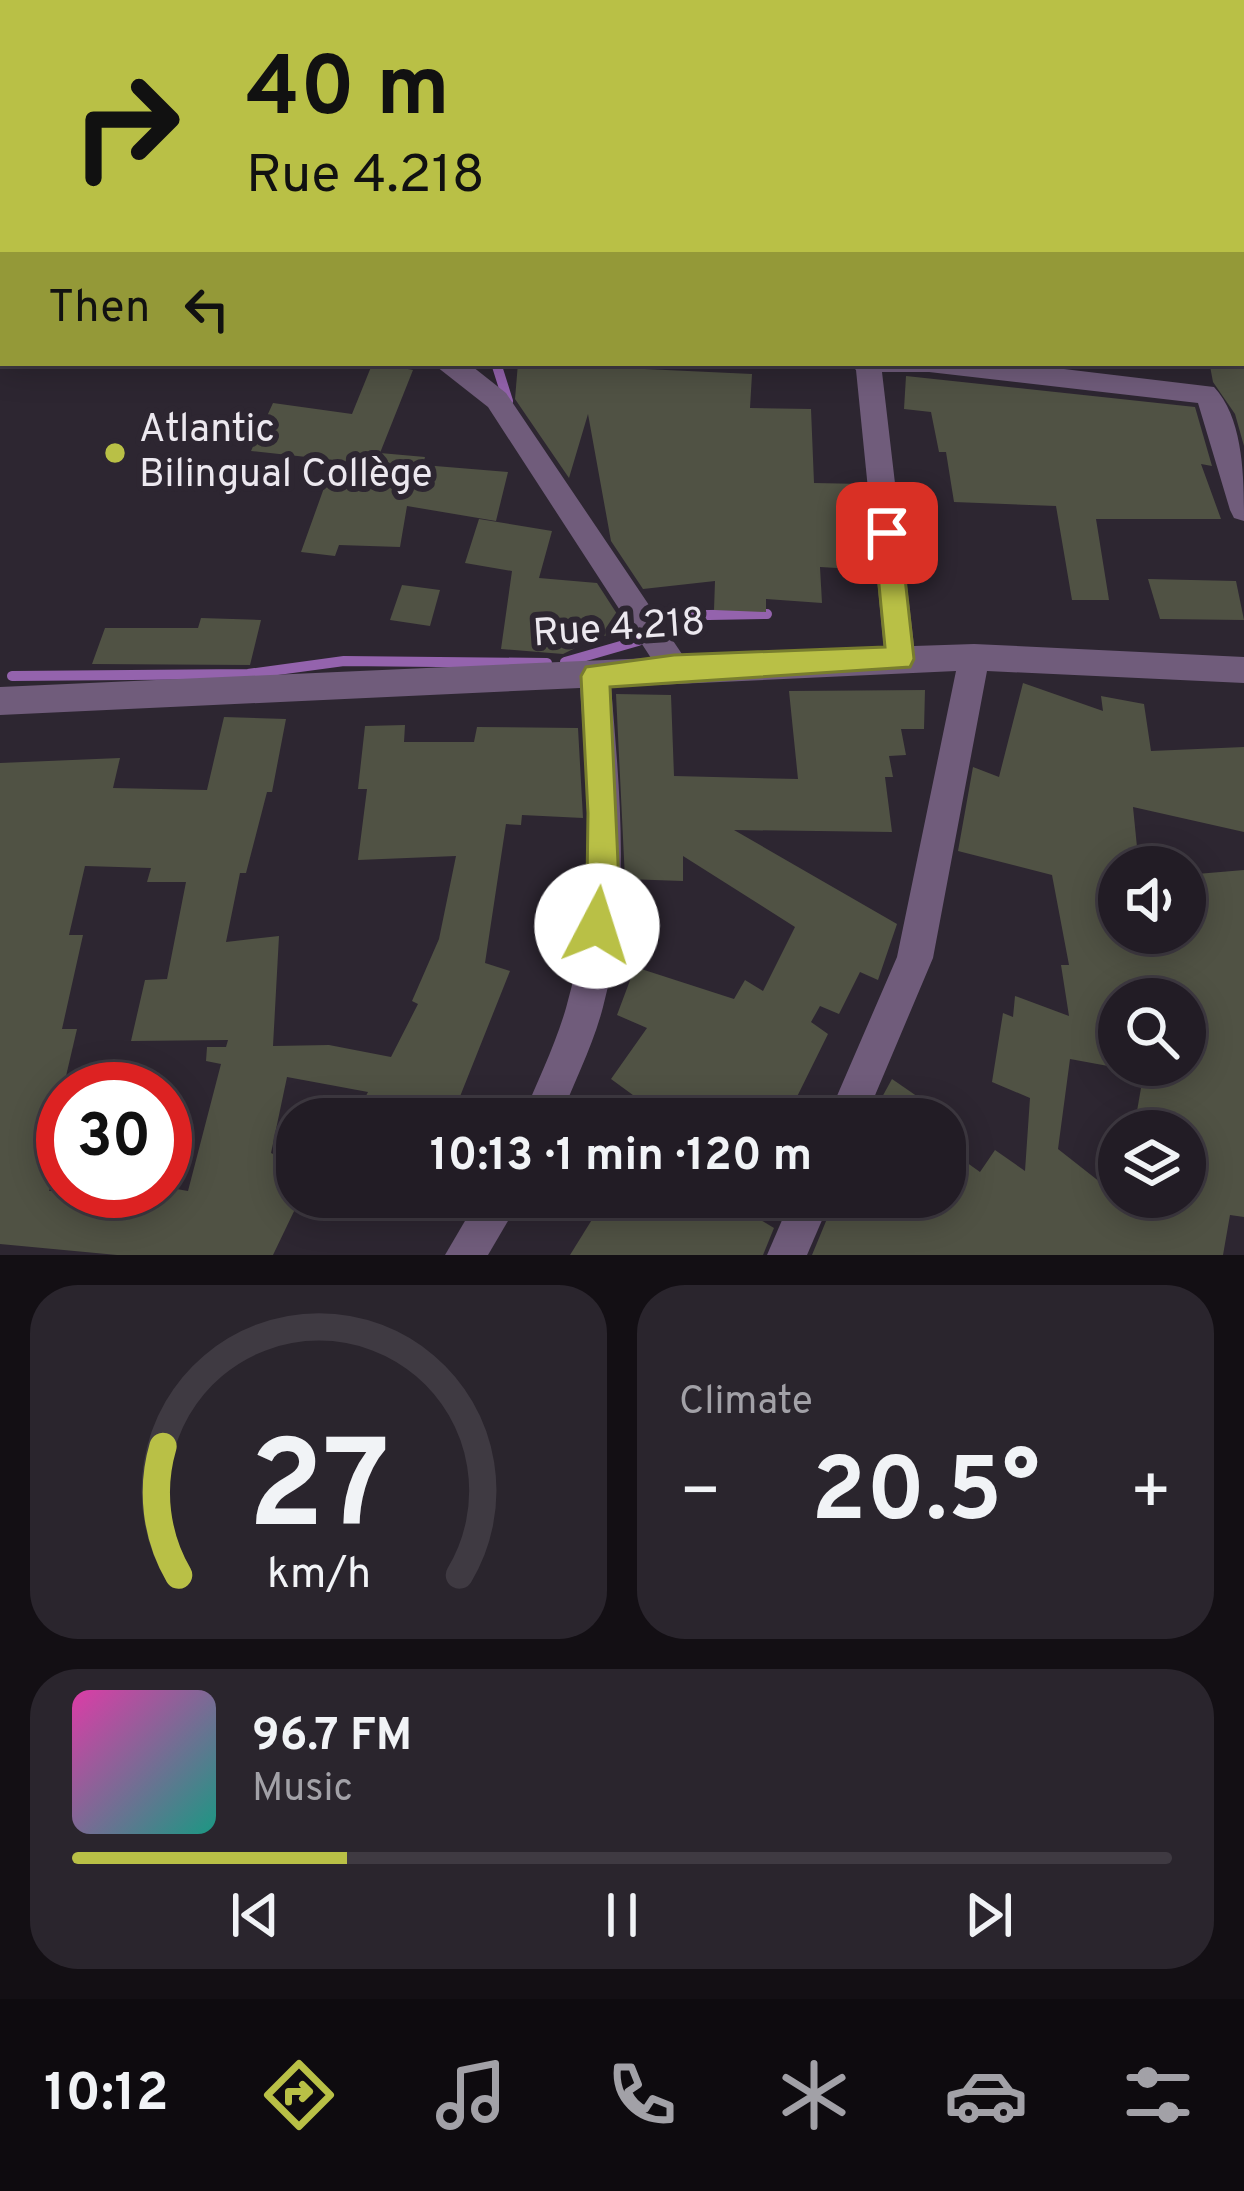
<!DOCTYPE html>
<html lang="en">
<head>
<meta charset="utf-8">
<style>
	body { margin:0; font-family:Overpass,sans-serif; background:#2a252d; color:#f1f3f6; height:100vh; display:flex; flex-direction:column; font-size:45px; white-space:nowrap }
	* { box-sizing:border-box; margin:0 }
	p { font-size:39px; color:#a2a1a7 }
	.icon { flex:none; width:66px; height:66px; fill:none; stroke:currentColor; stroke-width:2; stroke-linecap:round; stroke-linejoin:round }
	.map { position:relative; height:1255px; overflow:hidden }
	.side { display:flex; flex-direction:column; gap:30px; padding:30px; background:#130f14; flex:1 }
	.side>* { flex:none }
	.banner { position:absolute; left:0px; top:0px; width:1245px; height:366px; box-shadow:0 6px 30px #0003,0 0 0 3px #3f3a42; background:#b9c046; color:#111; overflow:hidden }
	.fabs { position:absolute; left:1098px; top:846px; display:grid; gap:24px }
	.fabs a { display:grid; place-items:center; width:108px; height:108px; border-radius:50%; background:#221c25; box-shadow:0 6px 30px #0003,0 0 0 3px #3f3a42; font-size:60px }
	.speed { position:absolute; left:36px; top:1062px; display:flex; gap:24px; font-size:60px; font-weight:700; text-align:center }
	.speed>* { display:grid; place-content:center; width:156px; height:156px; border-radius:50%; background:#221c25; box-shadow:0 6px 30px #0003,0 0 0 3px #3f3a42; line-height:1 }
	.speed .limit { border:18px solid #d22; background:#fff; color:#111 }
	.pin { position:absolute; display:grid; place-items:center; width:102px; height:102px; color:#fff; margin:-51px; border-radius:24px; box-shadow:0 6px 18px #0006 }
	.me { position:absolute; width:132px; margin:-66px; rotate:5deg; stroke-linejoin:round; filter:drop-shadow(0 0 9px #0008) }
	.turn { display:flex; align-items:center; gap:42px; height:252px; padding:0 48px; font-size:54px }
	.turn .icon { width:156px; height:156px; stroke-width:2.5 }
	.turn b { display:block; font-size:84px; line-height:102px }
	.then { display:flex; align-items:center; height:114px; padding:0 48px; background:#0003; gap:24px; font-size:45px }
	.big { font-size:90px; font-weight:700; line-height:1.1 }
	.side .widget { flex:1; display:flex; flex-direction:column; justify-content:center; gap:18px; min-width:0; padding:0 42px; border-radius:48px; background:#2a252d }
	.side .dial { align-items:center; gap:0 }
	.dial svg { height:312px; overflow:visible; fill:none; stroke:#3f3a42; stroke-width:7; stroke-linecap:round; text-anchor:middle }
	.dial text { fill:#f1f3f6; stroke:none }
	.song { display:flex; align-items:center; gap:36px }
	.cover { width:144px; height:144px; border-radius:18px; background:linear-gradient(135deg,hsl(320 70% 55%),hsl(170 70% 35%)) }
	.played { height:12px; border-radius:6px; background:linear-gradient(90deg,#b9c046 25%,#3f3a42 25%) }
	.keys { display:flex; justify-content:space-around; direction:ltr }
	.heat { display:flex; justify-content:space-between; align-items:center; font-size:66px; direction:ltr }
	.side .tiles { flex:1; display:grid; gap:30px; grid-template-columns:1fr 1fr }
	.widget:last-child { grid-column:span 2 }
	.trip { position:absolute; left:276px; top:1098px; width:690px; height:120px; border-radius:48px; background:#221c25; box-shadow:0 6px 30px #0003,0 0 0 3px #3f3a42; font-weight:700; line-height:120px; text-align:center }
	.tab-bar { display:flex; height:192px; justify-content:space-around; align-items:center; background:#0e0b0f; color:#a2a1a7 }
	.tab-bar .icon { width:84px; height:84px }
	.tab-bar .on { color:#b9c046 }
	.tab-bar b { font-size:54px; color:#f1f3f6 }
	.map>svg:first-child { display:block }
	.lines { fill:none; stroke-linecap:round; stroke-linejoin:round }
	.stream { stroke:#9463ad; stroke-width:10 }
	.building { fill:#505244; fill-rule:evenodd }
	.minor { fill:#705c7b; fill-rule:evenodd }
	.route { fill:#b9c046; stroke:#787d2e; stroke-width:3 }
	.poi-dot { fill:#b9c046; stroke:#2d2631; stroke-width:4.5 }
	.labels { text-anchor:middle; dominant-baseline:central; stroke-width:12; stroke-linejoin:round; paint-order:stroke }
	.poi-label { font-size:39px; fill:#ece8ef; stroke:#2d2631; text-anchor:start }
	.street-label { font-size:39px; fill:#ece8ef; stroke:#2d2631 }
</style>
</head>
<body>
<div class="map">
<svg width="1244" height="1255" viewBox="0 0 1244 1255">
	<rect width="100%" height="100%" fill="#2d2631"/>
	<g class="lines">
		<g class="stream">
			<polyline points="496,363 508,401"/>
			<polyline points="654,616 767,614"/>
			<polyline points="565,662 638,641"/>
			<polyline points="12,676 248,674 344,661 547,663"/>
		</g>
	</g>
	<g class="building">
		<polygon points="377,363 413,370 380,453 425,457 423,465 508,472 496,521 407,506 400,547 339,545 335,556 301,552 334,460 251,451 273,403 352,414 371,367"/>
		<polygon points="518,363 603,363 602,367 752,374 750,408 811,409 814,483 863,484 872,570 820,567 822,603 766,599 766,612 714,610 715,581 643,589 611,541 588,414 569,478 515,399"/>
		<polygon points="1210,366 1244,368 1244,446 1235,414 1213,382"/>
		<polygon points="906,376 1195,407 1212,466 1201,464 1221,519 1096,519 1109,600 1072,600 1056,506 954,502 946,452 939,452 931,412 904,409"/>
		<polygon points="479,519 552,531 539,578 597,583 630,634 600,636 563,654 501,649 512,571 465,563"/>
		<polygon points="1148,579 1236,581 1244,620 1160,619"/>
		<polygon points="402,585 440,590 430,626 390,620"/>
		<polygon points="201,618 261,620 250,665 92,664 105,628 198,628"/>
		<path d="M1023,683L1103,711L1101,696L1144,704L1151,751L1244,747V832L1133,807L1139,867H1119V933H1185V875L1244,870V1217L1230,1215L1223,1255H812L836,1197H945V1147L980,1172L995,1150L1025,1171L1030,1098L992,1082L1003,1013L1013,1017L1015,996L1069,1016L1061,965H1069L1052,875L958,851L973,767L999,777ZM1119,999H1185V1065H1145L1137,1111L1185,1123V1197H1119L1058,1149L1070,1059L1119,1068Z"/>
		<polygon points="925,690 924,729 901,729 906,755 889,756 893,777 885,777 892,832 734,830 897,924 878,980 860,972 839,1014 820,1006 811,1022 828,1034 786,1119 624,1119 637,1098 611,1079 647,1028 617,1015 635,967 734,999 745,980 763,991 795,927 683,856 683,881 625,879 616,694 671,695 674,776 798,779 789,691"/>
		<path d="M224,717L286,719L272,792H267L246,873H240L226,942L279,936L273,1046L329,1045L391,1057L418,1004L412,1001L439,939L456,856L358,860L367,789H358L365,726L405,725L404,742H474L477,727L578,728L583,818L522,815L521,825L506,824L485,963L510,971L455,1109L434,1099L424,1119H354L368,1092L287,1077L271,1153L297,1165V1205L273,1255H117L0,1244V763L120,758L113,788L207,790ZM85,866L151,868L147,882H186L167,979L145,980L131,1041L228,1040L226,1047H207L206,1061L221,1064L188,1191L165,1187V1191H49L63,1154V1089L77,1029H62L83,935H69Z"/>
		<polygon points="892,1079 950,1119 870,1119"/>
		<polygon points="606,1197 723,1197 774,1228 763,1255 570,1255"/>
	</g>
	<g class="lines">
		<g class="minor">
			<polygon points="595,0 617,0 593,3"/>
			<rect x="760" y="0" width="20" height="3"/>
			<rect x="1242" y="229" width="2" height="16"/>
			<rect x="0" y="298" width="3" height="18"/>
			<path d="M432,363H468L506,393L684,657L884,648L856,370L849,363H1013L1214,387C1244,419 1244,479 1244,521L1234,518L1230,510L1198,403L929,372H882L914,646L974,644L1244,657V683L987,671L933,958L865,1119H827L897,957L956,671L611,687C620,793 631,903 603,1007C593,1046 574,1082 560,1119H522C537,1082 555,1046 566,1008C596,905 588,794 580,688L0,715V687L651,658L488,407Z"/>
			<polygon points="479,1197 522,1197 488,1255 445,1255"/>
			<polygon points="792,1197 832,1197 807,1255 767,1255"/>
		</g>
	</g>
	<polygon class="route" points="887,522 900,533 914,659 910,667 610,687 619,885 609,937 597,941 586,937 581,926 587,885 588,813 581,676 586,667 674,655 885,647 874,533"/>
	<circle class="poi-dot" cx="115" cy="453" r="12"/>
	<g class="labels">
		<g class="poi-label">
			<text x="139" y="431">Atlantic<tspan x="139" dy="45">Bilingual Collège</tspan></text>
		</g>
		<g class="street-label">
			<text transform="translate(619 630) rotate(-4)">Rue 4.218</text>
		</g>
	</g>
</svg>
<div class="fabs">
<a><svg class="icon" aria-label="sound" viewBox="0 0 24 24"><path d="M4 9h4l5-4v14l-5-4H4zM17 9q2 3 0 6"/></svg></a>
<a><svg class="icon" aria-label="search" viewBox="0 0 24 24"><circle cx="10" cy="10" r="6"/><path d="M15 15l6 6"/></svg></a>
<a><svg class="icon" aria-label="layers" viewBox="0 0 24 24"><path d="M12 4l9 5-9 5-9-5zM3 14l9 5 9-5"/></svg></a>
</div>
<div class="speed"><div class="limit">30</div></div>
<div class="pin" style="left:887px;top:533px;background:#d93025"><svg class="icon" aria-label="arrive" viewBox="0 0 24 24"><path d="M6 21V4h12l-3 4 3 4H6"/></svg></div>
<svg class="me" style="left:597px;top:926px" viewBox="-20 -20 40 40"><circle r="19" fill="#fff"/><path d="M0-13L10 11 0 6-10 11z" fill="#b9c046"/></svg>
<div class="trip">10:13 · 1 min · 120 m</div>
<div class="banner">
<div class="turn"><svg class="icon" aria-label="right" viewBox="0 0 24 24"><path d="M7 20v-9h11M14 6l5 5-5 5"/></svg><div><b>40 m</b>Rue 4.218</div></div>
<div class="then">Then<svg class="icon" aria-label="left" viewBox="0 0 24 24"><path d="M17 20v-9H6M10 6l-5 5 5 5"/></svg></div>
</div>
</div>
<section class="side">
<div class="tiles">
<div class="widget dial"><svg viewBox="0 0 100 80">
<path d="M14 69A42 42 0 1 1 86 69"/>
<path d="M14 69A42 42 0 0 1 10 36" stroke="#b9c046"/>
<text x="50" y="56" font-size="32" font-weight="700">27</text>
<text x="50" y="72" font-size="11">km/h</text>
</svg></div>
<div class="widget"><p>Climate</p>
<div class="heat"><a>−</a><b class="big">20.5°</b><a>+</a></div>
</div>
<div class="widget">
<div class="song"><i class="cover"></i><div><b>96.7 FM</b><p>Music</p></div></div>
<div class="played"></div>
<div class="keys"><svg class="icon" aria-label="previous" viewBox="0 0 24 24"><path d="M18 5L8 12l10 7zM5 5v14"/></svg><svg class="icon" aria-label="pause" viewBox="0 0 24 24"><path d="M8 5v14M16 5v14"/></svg><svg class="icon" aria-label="next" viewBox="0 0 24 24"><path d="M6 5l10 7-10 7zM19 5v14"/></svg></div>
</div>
</div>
</section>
<nav class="tab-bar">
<b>10:12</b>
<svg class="icon on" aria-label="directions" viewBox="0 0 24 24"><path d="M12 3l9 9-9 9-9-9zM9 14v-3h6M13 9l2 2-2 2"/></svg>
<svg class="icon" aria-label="music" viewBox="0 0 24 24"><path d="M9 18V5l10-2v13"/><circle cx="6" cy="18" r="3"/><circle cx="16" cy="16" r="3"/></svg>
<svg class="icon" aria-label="phone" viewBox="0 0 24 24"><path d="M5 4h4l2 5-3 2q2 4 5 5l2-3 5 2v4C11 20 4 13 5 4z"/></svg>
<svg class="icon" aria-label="climate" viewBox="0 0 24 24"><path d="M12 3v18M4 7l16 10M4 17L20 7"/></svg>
<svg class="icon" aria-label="car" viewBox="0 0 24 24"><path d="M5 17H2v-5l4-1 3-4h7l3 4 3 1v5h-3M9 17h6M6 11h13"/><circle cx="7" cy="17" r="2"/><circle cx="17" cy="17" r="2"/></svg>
<svg class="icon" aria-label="filters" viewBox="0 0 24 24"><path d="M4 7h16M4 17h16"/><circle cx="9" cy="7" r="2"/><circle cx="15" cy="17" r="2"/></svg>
</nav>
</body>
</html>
